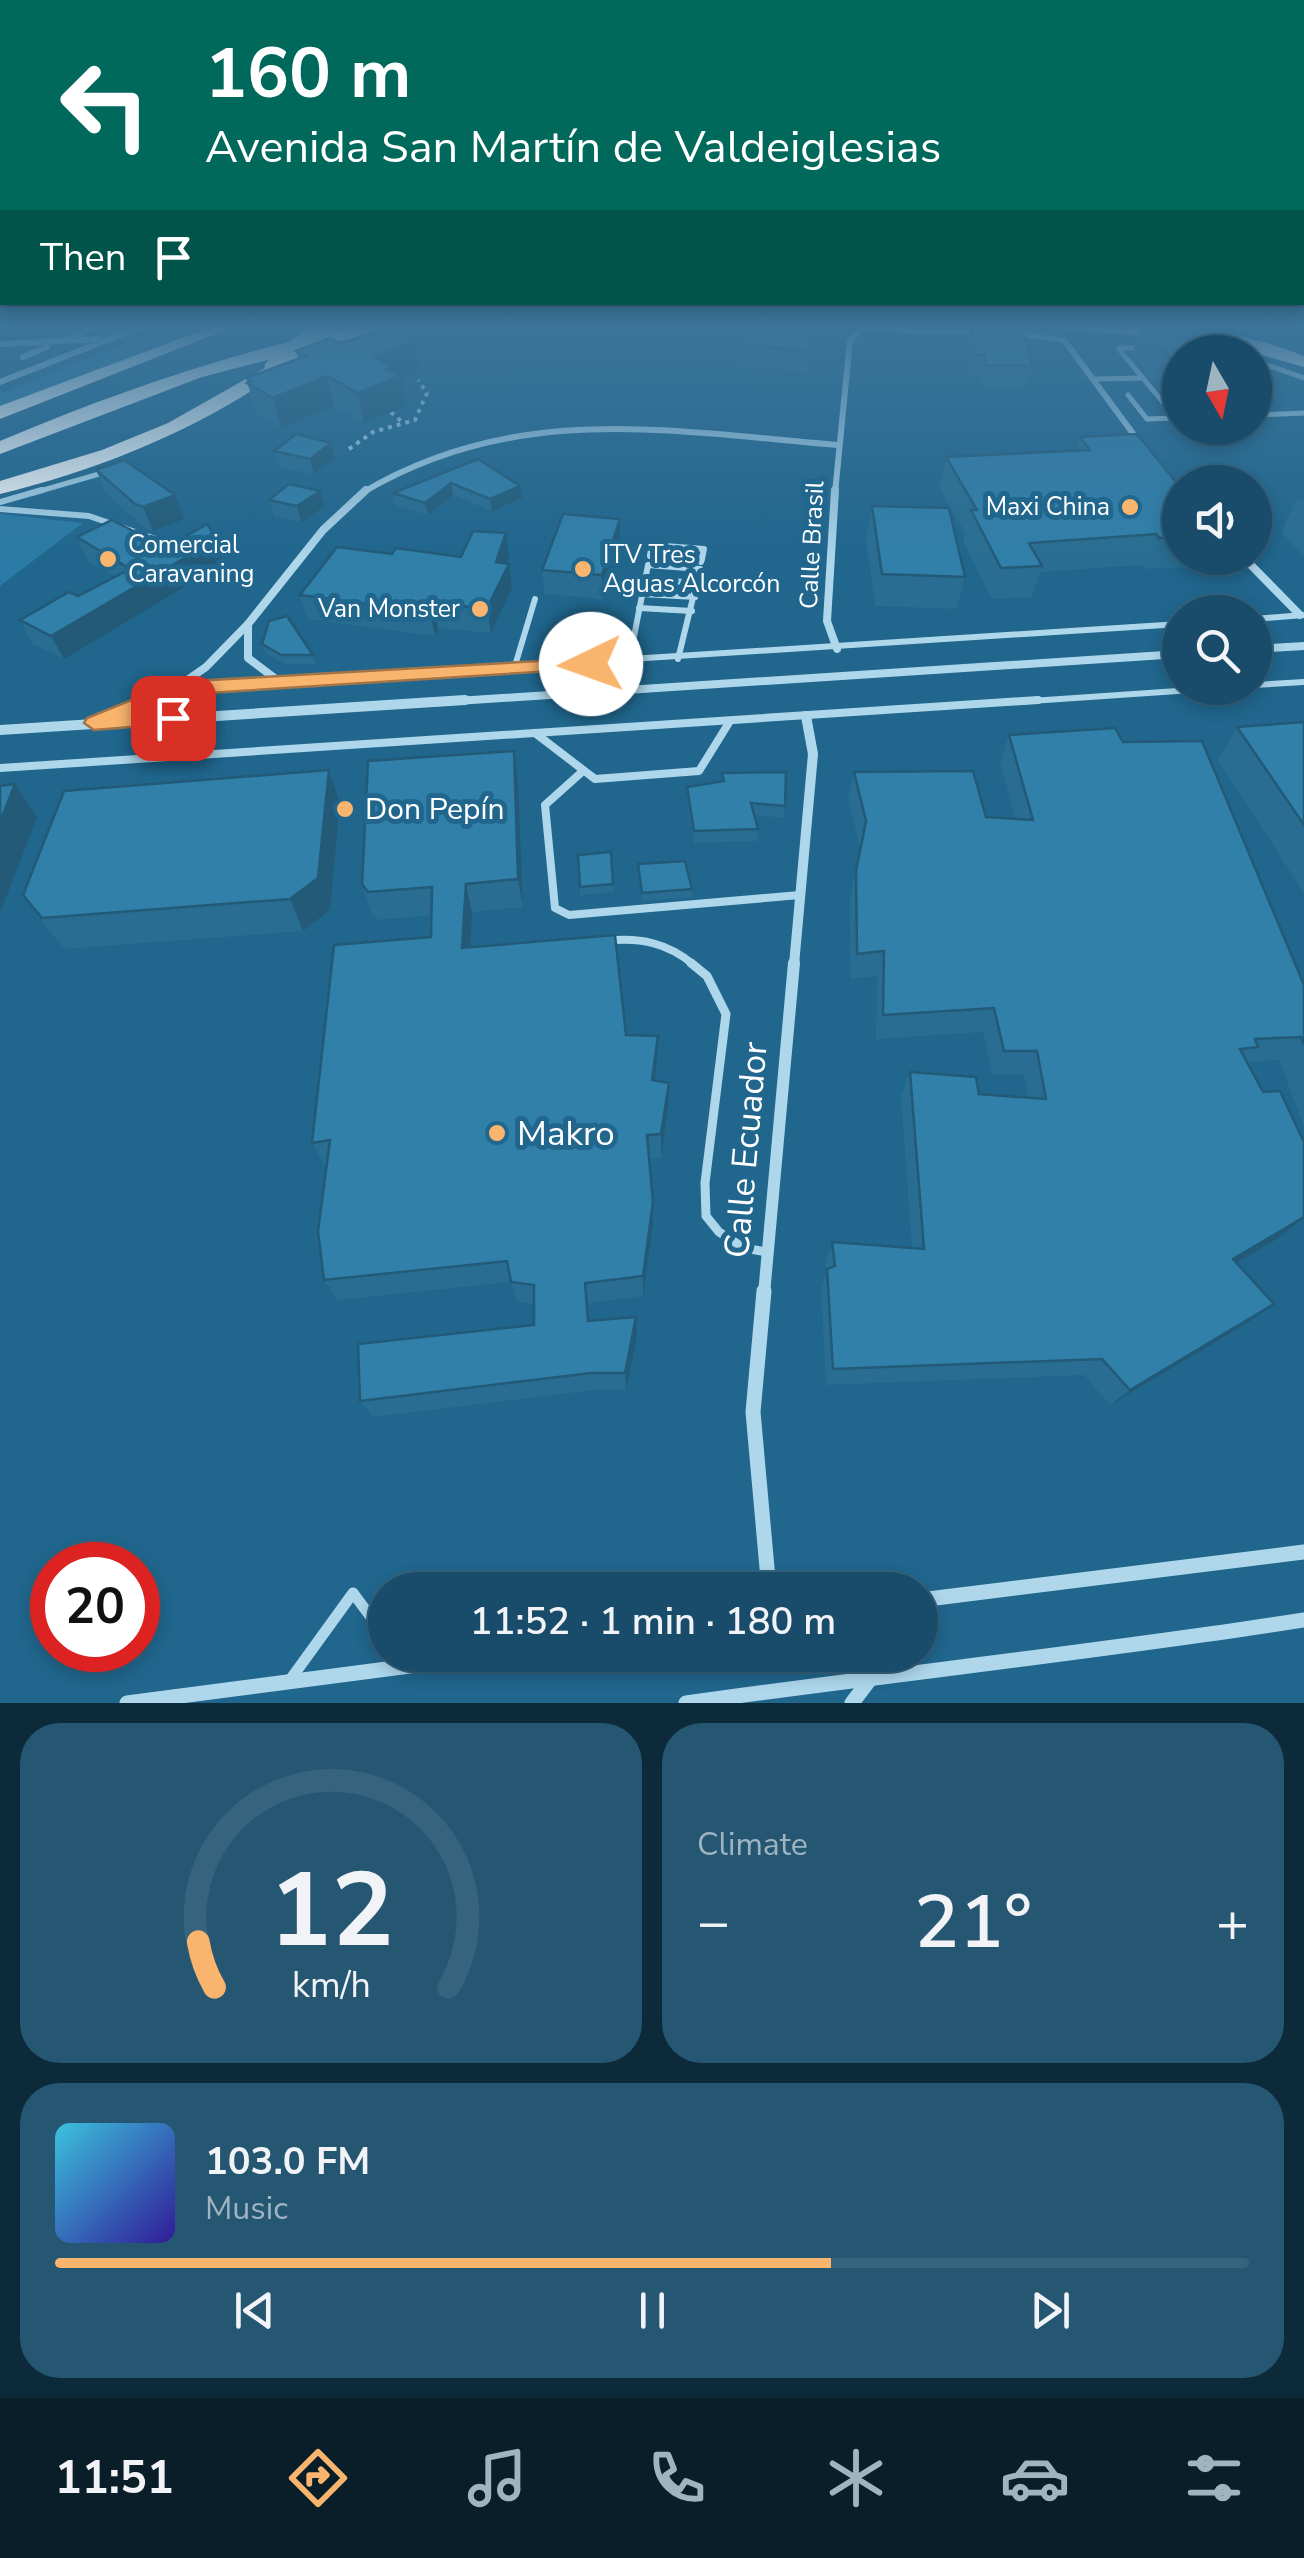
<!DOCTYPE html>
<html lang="en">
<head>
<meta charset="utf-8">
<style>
	body { margin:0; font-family:"Nunito Sans",sans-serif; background:#255672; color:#f1f3f6; height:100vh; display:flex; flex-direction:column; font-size:38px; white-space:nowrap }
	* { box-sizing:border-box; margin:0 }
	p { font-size:32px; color:#9fb4c1 }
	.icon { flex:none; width:55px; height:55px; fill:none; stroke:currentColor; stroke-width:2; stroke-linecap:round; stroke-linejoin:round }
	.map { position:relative; height:1703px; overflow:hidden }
	.sheet { display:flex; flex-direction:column; gap:20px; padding:20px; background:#0d2a3a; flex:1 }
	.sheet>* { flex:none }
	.guide { position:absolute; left:0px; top:0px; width:1305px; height:305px; box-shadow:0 5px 15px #0003,0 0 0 2px #36637e; background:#00695c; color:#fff; overflow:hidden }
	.needle { width:65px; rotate:171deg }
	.controls { position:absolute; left:1162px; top:335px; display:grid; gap:20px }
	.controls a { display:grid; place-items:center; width:110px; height:110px; border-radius:50%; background:#184c6a; box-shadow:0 5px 15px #0003,0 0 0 2px #36637e; font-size:50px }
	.speed { position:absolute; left:30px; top:1542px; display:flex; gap:20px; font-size:50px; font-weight:700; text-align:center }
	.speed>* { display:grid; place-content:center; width:130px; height:130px; border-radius:50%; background:#184c6a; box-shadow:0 5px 15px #0003,0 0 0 2px #36637e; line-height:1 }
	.speed .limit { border:15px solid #d22; background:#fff; color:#111 }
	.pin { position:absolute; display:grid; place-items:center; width:85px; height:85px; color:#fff; margin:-42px; border-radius:20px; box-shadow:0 5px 15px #0006 }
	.me { position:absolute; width:110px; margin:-55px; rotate:267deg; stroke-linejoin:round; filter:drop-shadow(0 0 8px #0008) }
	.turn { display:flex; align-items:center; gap:35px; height:210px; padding:0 40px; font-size:45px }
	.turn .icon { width:130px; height:130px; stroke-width:2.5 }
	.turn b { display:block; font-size:70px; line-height:85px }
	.then { display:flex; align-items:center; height:95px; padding:0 40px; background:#0003; gap:20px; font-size:38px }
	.big { font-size:75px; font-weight:600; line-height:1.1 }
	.sheet .tile { flex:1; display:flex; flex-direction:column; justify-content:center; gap:15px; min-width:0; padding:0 35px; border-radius:40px; background:#255672 }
	.sheet .dial { align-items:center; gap:0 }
	.dial svg { height:260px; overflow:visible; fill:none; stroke:#36637e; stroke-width:7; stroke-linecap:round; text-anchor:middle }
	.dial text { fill:#f1f3f6; stroke:none }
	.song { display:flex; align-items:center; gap:30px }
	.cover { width:120px; height:120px; border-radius:15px; background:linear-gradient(135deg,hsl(190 70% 55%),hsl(250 70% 35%)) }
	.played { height:10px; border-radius:5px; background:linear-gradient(90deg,#f9b46e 65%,#36637e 65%) }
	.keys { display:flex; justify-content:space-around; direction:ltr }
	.heat { display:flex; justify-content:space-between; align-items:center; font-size:55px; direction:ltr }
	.sheet .tiles { flex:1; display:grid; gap:20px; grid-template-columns:1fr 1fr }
	.tile:last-child { grid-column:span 2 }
	.trip { position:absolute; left:368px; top:1572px; width:570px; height:100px; border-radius:50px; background:#184c6a; box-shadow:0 5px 15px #0003,0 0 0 2px #36637e; font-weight:600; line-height:100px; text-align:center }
	.dock { display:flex; height:160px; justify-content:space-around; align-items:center; background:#0a1e2a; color:#9fb4c1 }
	.dock .icon { width:70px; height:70px }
	.dock .active { color:#f9b46e }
	.dock b { font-size:45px; color:#f1f3f6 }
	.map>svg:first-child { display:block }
	.green { fill:#2a7ba5 }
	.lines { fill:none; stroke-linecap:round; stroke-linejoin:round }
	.path { stroke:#aed7ec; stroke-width:4; stroke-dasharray:4 5; stroke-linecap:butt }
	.service-far4 { stroke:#aed7ec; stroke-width:5 }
	.service-far3 { stroke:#aed7ec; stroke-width:6 }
	.service-far2 { stroke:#aed7ec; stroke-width:8 }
	.service-far1 { stroke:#aed7ec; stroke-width:9 }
	.service { stroke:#aed7ec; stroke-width:11 }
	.minor-far4 { stroke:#aed7ec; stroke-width:6 }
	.minor-far3 { stroke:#aed7ec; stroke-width:8 }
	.minor-far2 { stroke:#aed7ec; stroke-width:10 }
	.minor-far1 { stroke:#aed7ec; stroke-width:12 }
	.minor { stroke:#aed7ec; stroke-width:15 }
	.motorway { fill:#fff; fill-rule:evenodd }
	.motorway-bridge { stroke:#fff; stroke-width:19 }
	.wall { fill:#296e92 }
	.shaded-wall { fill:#225a77 }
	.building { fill:#3080aa; stroke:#225a77; stroke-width:2.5 }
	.route { fill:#f9b46e; stroke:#a27548; stroke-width:2.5 }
	.poi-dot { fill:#f9b46e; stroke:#20668d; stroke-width:4 }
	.labels { text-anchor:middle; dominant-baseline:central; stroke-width:10; stroke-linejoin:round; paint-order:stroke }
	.far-poi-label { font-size:25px; fill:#fff; stroke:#20668d; text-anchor:end }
	.far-street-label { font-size:25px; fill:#fff; stroke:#20668d }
	.poi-label { font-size:30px; fill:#fff; stroke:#20668d; text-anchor:start }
	.near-poi-label { font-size:35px; fill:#fff; stroke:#20668d; text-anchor:start }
	.near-street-label { font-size:35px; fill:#fff; stroke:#20668d }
</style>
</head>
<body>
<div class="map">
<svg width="1304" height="1703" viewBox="0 0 1304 1703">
	<rect width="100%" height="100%" fill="#20668d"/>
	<g class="green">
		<polygon points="172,324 210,324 0,409 0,394"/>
		<polygon points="0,514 83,523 0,586"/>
	</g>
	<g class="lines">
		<g class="path">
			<polyline points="391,412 403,423"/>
			<polyline points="349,449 373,432 415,420 427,393 418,380"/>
		</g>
		<g class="service-far4">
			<polyline points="862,329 980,333"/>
			<polyline points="1019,334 1064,340"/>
			<polyline points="1255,361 1304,378"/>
			<polyline points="1095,379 1143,378"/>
			<polyline points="1128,395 1147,419 1176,418 1118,348 1140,348"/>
			<polyline points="1255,415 1304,413"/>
			<polyline points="33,493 106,472"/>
		</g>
		<g class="service-far3">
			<polyline points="0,502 42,490"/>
			<polyline points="0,509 89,516 176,546"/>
			<polyline points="650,555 652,545 704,549 702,559"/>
			<polyline points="650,556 702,559 701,562"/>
			<polyline points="645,579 698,583"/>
			<polyline points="642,594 695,597"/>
			<polyline points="639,608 692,611"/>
			<polyline points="1255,619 1304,615"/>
			<polyline points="629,662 648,565 700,569 678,659"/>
			<polyline points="514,669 535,599"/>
			<polyline points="1255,685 1304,682"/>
			<polyline points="142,703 176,688 1180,624"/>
			<polyline points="1000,703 1222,688"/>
		</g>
		<g class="service-far2">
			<polyline points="98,721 147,700"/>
			<polyline points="535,733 595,779 699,771 730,721"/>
			<polyline points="0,768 1038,700"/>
			<polyline points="583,771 545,805 555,908 569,915 800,895"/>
			<path d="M606,941C640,937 668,943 694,965"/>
		</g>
		<polyline class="service-far1" points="691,963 707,976 726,1014 705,1183 706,1216 719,1232 744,1248 767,1252"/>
		<polyline class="service" points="290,1680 353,1593 385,1636"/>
		<g class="minor-far4">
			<polyline points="1299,324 1304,328"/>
			<polyline points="67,339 103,324"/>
			<polyline points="1064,340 1140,443"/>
			<polyline points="0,344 99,339"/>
			<polyline points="23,357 47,347"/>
			<polyline points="0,382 148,324"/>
			<path d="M362,493C516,401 669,431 838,445"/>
			<polyline points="835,493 850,340 862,329"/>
		</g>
		<g class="minor-far3">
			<polyline points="835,490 827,621 837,649"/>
			<polyline points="1244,558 1300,615"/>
			<polyline points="248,624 323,530 366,490"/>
			<polyline points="1255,649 1304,646"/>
			<polyline points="176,688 206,667 248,624 248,658 281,683"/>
			<polyline points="426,703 1180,654"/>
		</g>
		<g class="minor-far2">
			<polyline points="0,730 465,700"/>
			<polyline points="794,965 813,754 806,716"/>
		</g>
		<polyline class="minor-far1" points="764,1294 794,963"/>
		<g class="minor">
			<polyline points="764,1291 753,1412 769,1590"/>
			<polyline points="920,1600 1304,1552"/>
			<polyline points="127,1703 494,1655"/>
			<path d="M686,1703C892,1674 1099,1652 1304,1620"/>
			<polyline points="852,1703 871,1678"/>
		</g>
		<g class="motorway">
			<polygon points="219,324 241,324 0,419 0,406"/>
			<path d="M373,324H406L202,377L0,454V441C121,390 244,347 373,324Z"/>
			<path d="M1049,324C1134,319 1223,324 1304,356V367L1214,341L1057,329Z"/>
			<path d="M274,363L280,364V372C195,431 101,469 0,494V481L102,450L168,423Z"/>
		</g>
		<polyline class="motorway-bridge" points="274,368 326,324"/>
	</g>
	<g class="wall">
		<polygon points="813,324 808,372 742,368 743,346"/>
		<polygon points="1142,326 1253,351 1252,352 1180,352 1180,410 1177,410 1132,355"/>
		<polygon points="971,330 1032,366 1026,387 981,387 979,377 970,376 966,351"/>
		<polygon points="341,344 420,371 401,378 406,406 364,423 334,407 281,428 256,413 246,378 298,358 296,351"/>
		<polygon points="1080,437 1180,487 1180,558 1223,558 1219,566 1146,569 1143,565 1040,572 1032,597 992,599 963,541 965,533 939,487 946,457 1076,450"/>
		<polygon points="331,443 335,459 314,474 279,467 274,451"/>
		<polygon points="478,459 520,486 522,498 492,511 453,495 428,515 395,505 393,493"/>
		<polygon points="96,470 175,495 184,519 153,531 145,528 106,493"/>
		<polygon points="269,500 324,507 301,522 274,516"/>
		<polygon points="1297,500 1304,500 1304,556 1281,532"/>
		<polygon points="872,506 965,577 957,609 875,606 866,538"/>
		<polygon points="620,519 620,543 603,599 545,594 542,570"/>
		<polygon points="77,537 166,548 217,539 225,563 64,659 33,644 20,620 78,596 115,577 88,561"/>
		<polygon points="392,554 509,557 507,564 509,564 512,588 491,633 438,628 435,636 307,619 300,595"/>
		<polygon points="262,644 313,655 315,664 284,664 265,652"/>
		<polygon points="1304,722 1304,893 1218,760 1237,727"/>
		<polygon points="1009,735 1123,742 1304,985 1304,1126 1279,1060 1247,1062 1277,1239 1237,1263 1274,1304 1249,1322 1110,1405 1084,1375 826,1385 821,1288 826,1272 825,1262 832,1242 912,1248 901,1095 910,1072 979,1094 1028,1098 1024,1075 992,1074 983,1032 876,1039 877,976 850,979 850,897 860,847 848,799 854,772 986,817 1015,819 1000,762"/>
		<polygon points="514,751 518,780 523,907 472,912 470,947 626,1035 657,1062 655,1081 668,1108 661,1158 649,1159 653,1224 643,1296 588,1303 589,1321 636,1317 637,1336 626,1390 594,1390 373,1417 360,1401 534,1325 534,1304 517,1302 511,1282 338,1300 324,1280 327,1166 325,1166 312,1143 431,937 431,915 378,920 371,912 362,884"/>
		<polygon points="722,773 785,806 784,818 754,815 758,829 757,841 694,843 687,799 687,787 722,782"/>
		<polygon points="340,803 330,910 303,931 65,949 46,927 23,895"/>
		<polygon points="578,855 613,884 614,892 580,895"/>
		<polygon points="638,864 692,889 692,897 642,901"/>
	</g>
	<g class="shaded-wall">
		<polygon points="415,341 420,371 401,378 406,406 364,423 358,393 374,357"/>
		<polygon points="327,376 334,407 281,428 273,398"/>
		<polygon points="331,443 335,459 314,474 310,459"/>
		<polygon points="451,483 453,495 428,515 425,503"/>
		<polygon points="520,486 522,498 492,511 490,499"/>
		<polygon points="320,491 324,507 301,522 297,506"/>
		<polygon points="175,495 184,519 153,531 143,507"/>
		<polygon points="620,519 620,543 603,599 602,575"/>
		<polygon points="506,533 509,557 502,577 509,564 512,588 491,633 487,608 496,562"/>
		<polygon points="217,539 225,563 64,659 51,636"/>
		<polygon points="434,604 438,628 435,636 430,612"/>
		<polygon points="514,751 518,780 523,907 518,879"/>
		<polygon points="329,770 340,803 330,910 303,931 290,899"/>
		<polygon points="15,784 37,817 0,913 0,822"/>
		<polygon points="466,884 472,912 469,975 462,948"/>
		<polygon points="658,1036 657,1062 652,1105 652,1080"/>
		<polygon points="669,1083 668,1108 661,1158 661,1134"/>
		<polygon points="653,1202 653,1224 643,1296 643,1276"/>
		<polygon points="1304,1217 1277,1239 1211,1278 1233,1259"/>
		<polygon points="1274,1304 1249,1322 1110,1405 1130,1390"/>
		<polygon points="636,1317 637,1336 626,1390 625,1373"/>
	</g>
	<g class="building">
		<polygon points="747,324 813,324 811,350 743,346"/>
		<polygon points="1142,326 1227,327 1253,351 1180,352 1180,369"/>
		<polygon points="385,327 415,341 374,357 393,367 387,369 400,376 358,393 327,376 273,398 247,383 252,381 246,378 306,356 296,351 331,338 341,344"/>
		<polygon points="971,330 1024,333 1032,366 986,365 984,355 975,355"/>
		<polygon points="296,434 331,443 310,459 274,451"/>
		<polygon points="1137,434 1180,487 1180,537 1159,538 1156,534 1029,543 1042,566 1001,568 971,510 977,510 946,457 1090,450 1080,437"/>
		<polygon points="478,459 520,486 490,499 451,483 425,503 393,493"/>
		<polygon points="124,460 175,495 143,507 135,504 96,470"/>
		<polygon points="289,484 320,491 297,506 269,500"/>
		<polygon points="872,506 949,508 965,577 882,574"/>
		<polygon points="563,514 620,519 602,575 542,570"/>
		<polygon points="112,520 166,548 207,524 217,539 51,636 20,620 69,592 78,596 130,569 77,537"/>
		<polygon points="473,531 506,533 496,562 509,564 487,608 434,604 430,612 300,595 337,547 392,554 396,548 461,557"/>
		<polygon points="287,616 313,655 281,655 262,644 269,621"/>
		<polygon points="1304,722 1304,825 1237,727"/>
		<polygon points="1115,728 1123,742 1202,741 1304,985 1304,1045 1301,1037 1255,1039 1258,1047 1240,1049 1263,1092 1280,1091 1304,1142 1304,1217 1233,1259 1274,1304 1130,1390 1102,1359 833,1369 827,1269 835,1266 832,1242 924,1249 910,1072 976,1077 979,1094 1046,1099 1037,1051 1004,1051 994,1008 883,1015 884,951 857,954 856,871 866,821 854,772 973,771 986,817 1033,820 1009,735"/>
		<polygon points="514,751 518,879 466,884 462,948 615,935 626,1035 658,1036 652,1080 669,1083 661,1134 647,1135 653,1202 643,1276 585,1283 588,1321 636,1317 625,1373 591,1373 360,1401 358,1344 534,1325 534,1285 511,1282 507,1261 324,1280 318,1231 330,1140 312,1143 334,945 431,937 432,887 368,892 362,884 368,761"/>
		<polygon points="329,770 318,878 290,899 42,918 23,895 64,791"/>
		<polygon points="786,772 785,806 751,803 758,829 694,831 687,787 724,781 722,773"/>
		<polygon points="15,784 0,822 0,786"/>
		<polygon points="611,852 613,884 580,887 578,855"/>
		<polygon points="685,861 692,889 642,893 638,864"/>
	</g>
	<linearGradient id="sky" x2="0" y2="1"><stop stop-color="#12384e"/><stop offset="0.58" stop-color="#3c749a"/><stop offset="1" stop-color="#3c749a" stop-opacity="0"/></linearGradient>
	<rect width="1304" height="562" fill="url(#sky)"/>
	<polygon class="route" points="591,658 598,660 598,668 178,695 134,714 173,711 183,718 180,723 94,730 84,723 87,718 176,682"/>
	<g class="poi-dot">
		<circle cx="1130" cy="507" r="10"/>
		<circle cx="108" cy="559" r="10"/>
		<circle cx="583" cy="569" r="10"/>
		<circle cx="480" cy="609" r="10"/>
		<circle cx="345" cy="809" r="10"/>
		<circle cx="497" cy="1133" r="10"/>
	</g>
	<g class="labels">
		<g class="far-poi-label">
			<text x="1110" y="507">Maxi China</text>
			<text x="128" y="545" text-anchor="start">Comercial<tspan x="128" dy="29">Caravaning</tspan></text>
			<text x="603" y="555" text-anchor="start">ITV Tres<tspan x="603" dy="29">Aguas Alcorcón</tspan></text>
			<text x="460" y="609">Van Monster</text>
		</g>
		<g class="far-street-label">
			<text transform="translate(812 545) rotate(-87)">Calle Brasil</text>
		</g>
		<g class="poi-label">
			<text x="365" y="809">Don Pepín</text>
		</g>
		<g class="near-poi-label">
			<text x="517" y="1133">Makro</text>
		</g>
		<g class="near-street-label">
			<text transform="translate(746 1150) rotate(-85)">Calle Ecuador</text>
		</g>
	</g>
</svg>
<div class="controls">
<a><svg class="needle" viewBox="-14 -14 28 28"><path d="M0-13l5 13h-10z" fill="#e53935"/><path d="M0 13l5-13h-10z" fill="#9fb4c1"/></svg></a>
<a><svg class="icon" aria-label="sound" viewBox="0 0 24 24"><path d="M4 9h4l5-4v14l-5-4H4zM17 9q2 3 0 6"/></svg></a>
<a><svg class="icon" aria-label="search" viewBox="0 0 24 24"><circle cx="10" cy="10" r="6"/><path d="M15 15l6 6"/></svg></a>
</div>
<div class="speed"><div class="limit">20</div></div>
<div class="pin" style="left:173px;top:718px;background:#d93025"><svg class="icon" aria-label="arrive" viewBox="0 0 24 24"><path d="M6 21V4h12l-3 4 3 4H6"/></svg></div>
<svg class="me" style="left:591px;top:664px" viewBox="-20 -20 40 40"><circle r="19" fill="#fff"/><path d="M0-13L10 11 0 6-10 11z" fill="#f9b46e"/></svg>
<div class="trip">11:52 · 1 min · 180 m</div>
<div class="guide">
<div class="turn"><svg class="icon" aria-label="left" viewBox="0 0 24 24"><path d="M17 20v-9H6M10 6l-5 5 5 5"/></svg><div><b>160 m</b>Avenida San Martín de Valdeiglesias</div></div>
<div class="then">Then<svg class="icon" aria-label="arrive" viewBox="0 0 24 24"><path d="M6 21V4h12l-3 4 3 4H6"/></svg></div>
</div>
</div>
<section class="sheet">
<div class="tiles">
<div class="tile dial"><svg viewBox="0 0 100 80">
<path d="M14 69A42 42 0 1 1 86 69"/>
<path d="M14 69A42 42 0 0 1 9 55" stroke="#f9b46e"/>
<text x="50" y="56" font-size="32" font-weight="700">12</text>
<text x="50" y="72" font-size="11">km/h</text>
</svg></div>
<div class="tile"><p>Climate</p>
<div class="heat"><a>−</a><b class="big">21°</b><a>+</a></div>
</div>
<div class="tile">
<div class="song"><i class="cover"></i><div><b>103.0 FM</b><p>Music</p></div></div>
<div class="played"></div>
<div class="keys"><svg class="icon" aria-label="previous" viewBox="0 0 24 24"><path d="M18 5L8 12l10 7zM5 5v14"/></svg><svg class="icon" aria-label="pause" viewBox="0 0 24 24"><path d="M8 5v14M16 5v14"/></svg><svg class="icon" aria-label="next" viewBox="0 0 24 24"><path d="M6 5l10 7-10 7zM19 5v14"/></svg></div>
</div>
</div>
</section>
<nav class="dock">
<b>11:51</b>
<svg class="icon active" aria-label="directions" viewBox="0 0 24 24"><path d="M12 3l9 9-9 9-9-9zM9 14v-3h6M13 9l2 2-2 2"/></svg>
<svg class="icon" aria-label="music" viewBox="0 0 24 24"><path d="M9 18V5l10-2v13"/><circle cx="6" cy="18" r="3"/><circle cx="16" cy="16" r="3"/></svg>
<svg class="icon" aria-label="phone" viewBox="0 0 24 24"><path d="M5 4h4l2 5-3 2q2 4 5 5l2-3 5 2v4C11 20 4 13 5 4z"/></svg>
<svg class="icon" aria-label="climate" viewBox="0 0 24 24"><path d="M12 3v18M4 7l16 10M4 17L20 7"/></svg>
<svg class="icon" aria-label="car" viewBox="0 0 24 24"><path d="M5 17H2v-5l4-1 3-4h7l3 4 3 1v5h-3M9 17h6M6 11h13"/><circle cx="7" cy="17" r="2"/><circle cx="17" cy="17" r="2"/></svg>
<svg class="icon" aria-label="filters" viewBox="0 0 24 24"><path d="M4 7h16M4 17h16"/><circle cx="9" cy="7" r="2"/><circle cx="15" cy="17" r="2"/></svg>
</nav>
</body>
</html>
